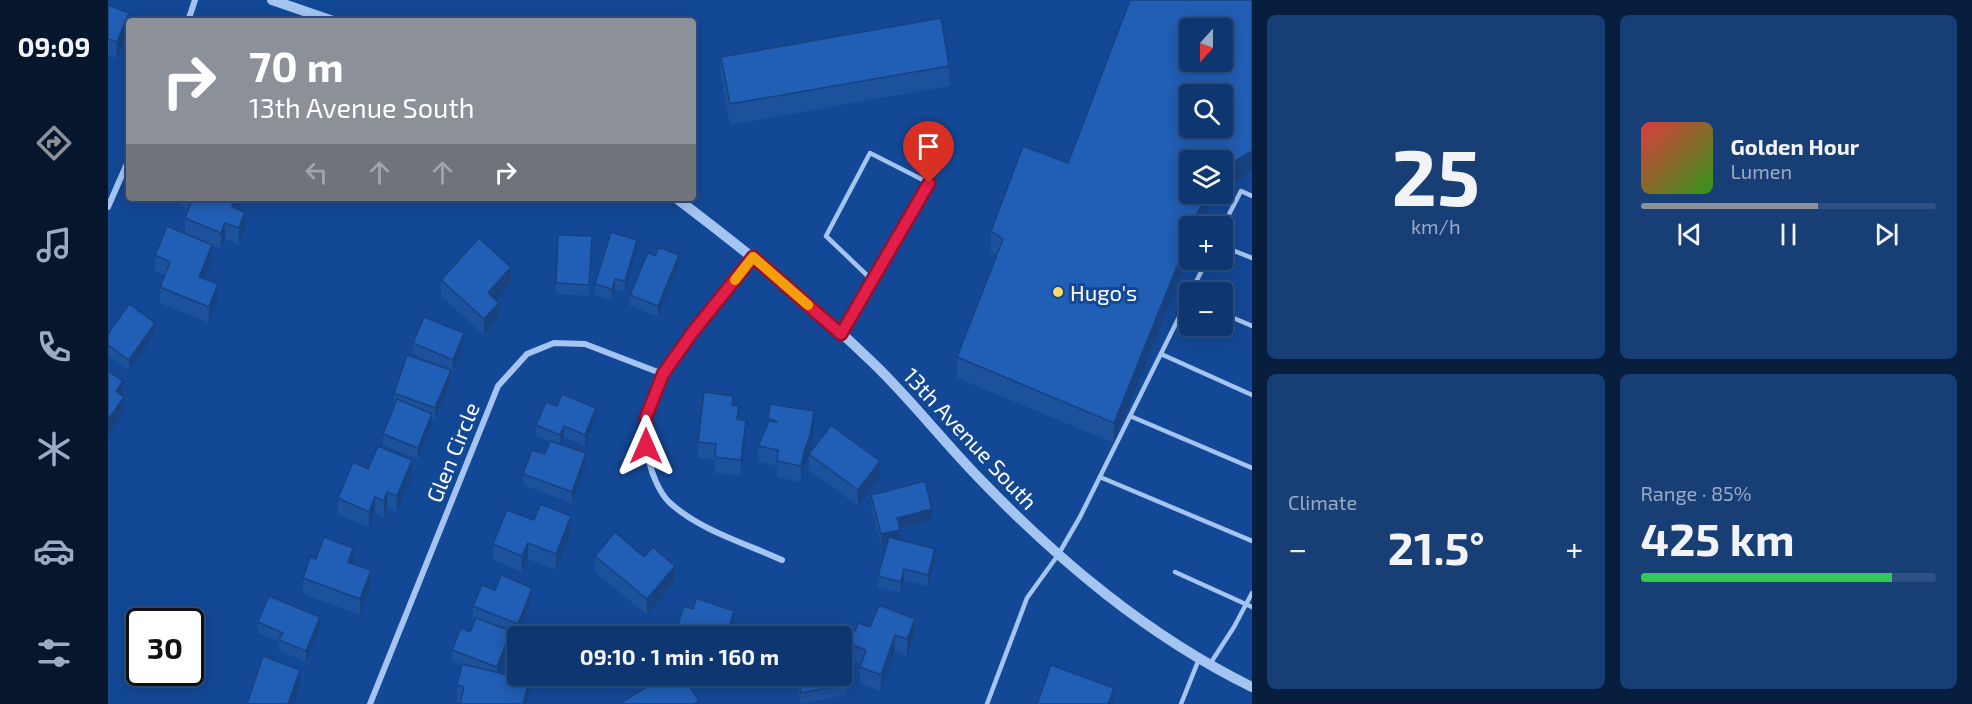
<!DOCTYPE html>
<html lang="en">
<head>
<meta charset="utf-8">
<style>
	body { margin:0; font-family:"Exo 2",sans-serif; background:#173e75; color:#f1f3f6; height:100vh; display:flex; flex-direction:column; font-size:22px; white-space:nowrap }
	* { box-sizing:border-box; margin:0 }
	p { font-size:20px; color:#9babc3 }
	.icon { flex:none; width:33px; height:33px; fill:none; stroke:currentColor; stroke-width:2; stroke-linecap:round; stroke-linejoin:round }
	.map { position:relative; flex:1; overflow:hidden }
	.sheet { display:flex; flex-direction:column; gap:15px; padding:15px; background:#081e3e; width:720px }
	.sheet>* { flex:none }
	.top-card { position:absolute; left:18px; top:18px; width:570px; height:183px; border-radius:6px; box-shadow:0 3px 15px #0003,0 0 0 2px #2e5083; background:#8c9099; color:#fff; overflow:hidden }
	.needle { width:39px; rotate:201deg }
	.buttons { position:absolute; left:1071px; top:18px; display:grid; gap:12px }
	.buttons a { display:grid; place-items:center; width:54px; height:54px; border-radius:6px; background:#0e3670; box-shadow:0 3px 15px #0003,0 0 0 2px #2e5083; font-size:30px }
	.speed { position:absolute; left:18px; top:608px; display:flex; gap:12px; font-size:30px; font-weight:700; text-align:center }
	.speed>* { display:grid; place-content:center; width:78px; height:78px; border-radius:50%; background:#0e3670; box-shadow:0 3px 15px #0003,0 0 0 2px #2e5083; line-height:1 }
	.speed .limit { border:3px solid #111; border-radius:9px; background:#fff; color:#111 }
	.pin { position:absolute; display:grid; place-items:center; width:51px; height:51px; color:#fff; margin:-62px -26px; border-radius:50% 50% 50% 0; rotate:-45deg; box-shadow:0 0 6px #0007 }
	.pin .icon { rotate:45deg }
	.me { position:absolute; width:66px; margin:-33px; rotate:0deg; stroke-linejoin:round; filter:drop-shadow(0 0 4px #0008) }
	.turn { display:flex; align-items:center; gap:21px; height:126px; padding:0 24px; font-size:27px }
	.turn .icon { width:78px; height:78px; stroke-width:2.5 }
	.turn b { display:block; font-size:42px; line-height:51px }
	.lanes { display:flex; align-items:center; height:57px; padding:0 24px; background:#0003; justify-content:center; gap:30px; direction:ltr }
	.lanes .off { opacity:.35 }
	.big { font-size:45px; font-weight:700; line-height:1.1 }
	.sheet .card { flex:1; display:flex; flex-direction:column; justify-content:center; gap:9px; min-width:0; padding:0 21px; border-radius:9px; background:#173e75 }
	.sheet .dial { align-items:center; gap:0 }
	.dial b { font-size:78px; line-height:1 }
	.song { display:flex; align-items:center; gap:18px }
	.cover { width:72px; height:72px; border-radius:9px; background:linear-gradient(135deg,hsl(0 70% 55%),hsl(110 70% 35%)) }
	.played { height:6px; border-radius:3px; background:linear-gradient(90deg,#8c9099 60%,#2e5083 60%) }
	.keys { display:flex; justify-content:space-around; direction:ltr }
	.heat { display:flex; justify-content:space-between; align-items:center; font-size:33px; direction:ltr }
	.charge { height:9px; border-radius:4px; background:linear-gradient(90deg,#34c759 85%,#2e5083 0) }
	.sheet .tiles { flex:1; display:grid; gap:15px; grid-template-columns:repeat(2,1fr) }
	.trip { position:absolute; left:399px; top:626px; width:345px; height:60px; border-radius:6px; background:#0e3670; box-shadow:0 3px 15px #0003,0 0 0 2px #2e5083; font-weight:700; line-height:60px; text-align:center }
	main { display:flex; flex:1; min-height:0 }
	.tab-bar { display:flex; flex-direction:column; width:108px; justify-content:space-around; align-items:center; background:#06162d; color:#9babc3 }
	.tab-bar .icon { width:42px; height:42px }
	.tab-bar .current { color:#8c9099 }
	.tab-bar b { font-size:27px; color:#f1f3f6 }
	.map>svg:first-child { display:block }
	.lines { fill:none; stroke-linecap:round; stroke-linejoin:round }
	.service { stroke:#a4c4f2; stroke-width:4.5 }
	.minor { stroke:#a4c4f2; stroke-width:6 }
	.tertiary { stroke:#a4c4f2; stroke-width:10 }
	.wall { fill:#1c519c }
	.shaded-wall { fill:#17427f }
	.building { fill:#215eb5; stroke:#17427f; stroke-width:1.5; fill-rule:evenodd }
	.route-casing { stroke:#92132f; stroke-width:15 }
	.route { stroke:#e11d48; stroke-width:10 }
	.slow { stroke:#f59e0b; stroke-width:10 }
	.poi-dot { fill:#ffd865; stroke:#134896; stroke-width:2 }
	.labels { text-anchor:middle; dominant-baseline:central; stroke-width:6; stroke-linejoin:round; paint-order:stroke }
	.poi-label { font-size:22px; fill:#fff; stroke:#134896; text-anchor:start }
	.street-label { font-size:22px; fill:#fff; stroke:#134896 }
</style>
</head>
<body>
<main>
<nav class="tab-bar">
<b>09:09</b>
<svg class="icon current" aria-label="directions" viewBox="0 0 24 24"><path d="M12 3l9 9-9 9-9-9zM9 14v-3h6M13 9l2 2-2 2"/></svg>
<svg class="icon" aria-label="music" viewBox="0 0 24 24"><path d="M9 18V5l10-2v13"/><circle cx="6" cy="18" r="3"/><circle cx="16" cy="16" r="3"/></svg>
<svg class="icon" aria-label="phone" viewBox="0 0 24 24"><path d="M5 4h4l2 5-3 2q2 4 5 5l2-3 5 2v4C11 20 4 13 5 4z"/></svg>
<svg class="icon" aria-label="climate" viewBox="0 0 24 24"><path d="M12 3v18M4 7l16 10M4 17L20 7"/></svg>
<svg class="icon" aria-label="car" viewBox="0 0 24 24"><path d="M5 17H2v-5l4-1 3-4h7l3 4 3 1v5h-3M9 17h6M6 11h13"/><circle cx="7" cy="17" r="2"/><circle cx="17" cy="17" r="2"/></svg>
<svg class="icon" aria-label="filters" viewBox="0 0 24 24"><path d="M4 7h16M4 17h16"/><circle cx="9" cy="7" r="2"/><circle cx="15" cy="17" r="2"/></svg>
</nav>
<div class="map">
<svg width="1144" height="704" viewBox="0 0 1144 704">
	<rect width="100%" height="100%" fill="#134896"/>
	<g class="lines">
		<g class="service">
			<polyline points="1114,228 1133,191 1144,196"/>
			<polyline points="1114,246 1144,258"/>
			<polyline points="1083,292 1099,260"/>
			<polyline points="1114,313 1144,326"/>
			<polyline points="734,332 821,183 762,153 718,236 764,280"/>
			<polyline points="1053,354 1144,395"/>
			<polyline points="1022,416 1144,468"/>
			<polyline points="992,477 1144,541"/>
			<polyline points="1067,572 1144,607"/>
			<polyline points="1102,664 1126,627 1144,593"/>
			<polyline points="879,704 919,598 950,555 972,517 1082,295"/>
			<polyline points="1073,704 1091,659"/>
		</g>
		<g class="minor">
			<polyline points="80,21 87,0"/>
			<polyline points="0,207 21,159"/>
			<path d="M645,257C609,301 551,360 538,416C535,430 538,447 541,461C544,474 551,492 561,502C591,530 637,543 674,560"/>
			<polyline points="262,704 390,386 419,354 446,343 477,344 555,374"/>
		</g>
		<g class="tertiary">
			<polyline points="164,0 225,21"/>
			<path d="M568,198C635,249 702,302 763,361C801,397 834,440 871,478C951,561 1040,636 1144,687"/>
		</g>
	</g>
	<g class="wall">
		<polygon points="1144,0 1144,171 1129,181 1114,185 1114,160 1082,194 1106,194 1093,226 1082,226 1082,254 1006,443 849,378 849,357 889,255 883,252 883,231"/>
		<polygon points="0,5 21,29 9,58 0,55"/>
		<polygon points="613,57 841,66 841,86 622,125 613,77"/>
		<polygon points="72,198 133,198 133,201 129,209 137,228 131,245 117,239 113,249 104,245 104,261 97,279 110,300 101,323 52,303 52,287 57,275 47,271 47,255 77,234 77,218 81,210 72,206"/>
		<polygon points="484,247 481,296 448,294 448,283"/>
		<polygon points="529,251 517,292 507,290 504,300 487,295 487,284"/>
		<polygon points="571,266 550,317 522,306 522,295"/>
		<polygon points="333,280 403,283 388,300 391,319 376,335 333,296"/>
		<polygon points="0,334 47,334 21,371 0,356"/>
		<polygon points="305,343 356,344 345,371 305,354"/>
		<polygon points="343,382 327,419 324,418 324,425 310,459 275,445 275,434 287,405 286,404 286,393"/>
		<polygon points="625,405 638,437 633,476 607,473 607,460 590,458 590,442"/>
		<polygon points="660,418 706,427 702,452 772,477 750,506 701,470 701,454 696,468 693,482 669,477 669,466 650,462 650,446 660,422"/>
		<polygon points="488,419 477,446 456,437 453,444 478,465 464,503 415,485 415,474 437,454 442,442 428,436 428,425"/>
		<polygon points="260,469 304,477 289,512 279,508 276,517 267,513 261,528 230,514 230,498"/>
		<polygon points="763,495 824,520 791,528 792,539 827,560 820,586 796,580 793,593 770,587 770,576 779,544 773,545 763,506"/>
		<polygon points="426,520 463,532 448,570 420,559 414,572 385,560 385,544"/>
		<polygon points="487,556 567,582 539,615 487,572"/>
		<polygon points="208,559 245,564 263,586 252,615 195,594 195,578"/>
		<polygon points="387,590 424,599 410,635 403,633 403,643 391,673 421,696 352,702 349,702 349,685 354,665 344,661 344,650 362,632 368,618 365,618 365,606"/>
		<polygon points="150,622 212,628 198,662 171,651 171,642 150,633"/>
		<polygon points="762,627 807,635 799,656 787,651 773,691 752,683 752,667 753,664 734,657 739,684 739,695 693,704 687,675 734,675 733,636"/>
	</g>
	<g class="shaded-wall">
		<polygon points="21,13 21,29 9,58 9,42"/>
		<polygon points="1144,151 1144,171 1129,181 1114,185 1114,164"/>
		<polygon points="1098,194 1106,194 1093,226 1084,226"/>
		<polygon points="127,198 133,198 133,201 124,223 124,207"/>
		<polygon points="137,212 137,228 131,245 131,228"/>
		<polygon points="117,223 117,239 113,249 113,233"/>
		<polygon points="1082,234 1082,254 1006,443 1006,423"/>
		<polygon points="529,240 529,251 517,292 517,281"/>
		<polygon points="104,245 104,261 91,293 91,277"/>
		<polygon points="571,255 571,266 550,317 550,306"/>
		<polygon points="403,267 403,283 380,309 380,293"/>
		<polygon points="507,279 507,290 504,300 504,289"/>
		<polygon points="110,284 110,300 101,323 101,307"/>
		<polygon points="391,303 391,319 376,335 376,319"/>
		<polygon points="47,323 47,334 21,371 21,360"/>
		<polygon points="356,333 356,344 345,371 345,360"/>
		<polygon points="343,370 343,382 327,419 327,408"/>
		<polygon points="15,381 15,397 8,391"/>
		<polygon points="16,397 16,413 0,436 0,420"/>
		<polygon points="488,408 488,419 477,446 477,435"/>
		<polygon points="706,411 706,427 702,452 696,468 693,482 693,466 696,452"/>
		<polygon points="324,414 324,425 310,459 310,448"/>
		<polygon points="638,421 638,437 633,476 633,460"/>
		<polygon points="456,426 456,437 452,446 452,435"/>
		<polygon points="478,453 478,465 464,503 464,492"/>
		<polygon points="304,460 304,477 289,512 289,496"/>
		<polygon points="772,461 772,477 750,506 750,490"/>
		<polygon points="279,492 279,508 276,517 276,501"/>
		<polygon points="267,497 267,513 261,528 261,512"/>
		<polygon points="824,509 824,520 789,529 789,518"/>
		<polygon points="463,516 463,532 448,570 448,554"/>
		<polygon points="792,530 792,541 773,545 773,534"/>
		<polygon points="420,543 420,559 414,572 414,556"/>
		<polygon points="245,548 245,564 240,578 240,562"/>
		<polygon points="827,549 827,560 820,586 820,575"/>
		<polygon points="567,566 567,582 539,615 539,599"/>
		<polygon points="796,569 796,580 793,593 793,582"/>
		<polygon points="263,570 263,586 252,615 252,599"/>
		<polygon points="424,588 424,599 410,635 410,624"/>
		<polygon points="626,611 626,623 622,636 618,636"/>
		<polygon points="212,617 212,628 198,662 198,651"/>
		<polygon points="807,619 807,635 799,656 799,639"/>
		<polygon points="403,631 403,643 389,679 389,667"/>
		<polygon points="787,635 787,651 773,691 773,675"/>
		<polygon points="192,670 192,686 186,704 180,704"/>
		<polygon points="421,680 421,696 419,704 415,704"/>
		<polygon points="1006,688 1006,704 1000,704"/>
	</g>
	<g class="building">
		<path d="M1022,0H1144V151L1129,160L1114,164V160H1082V194H1098L1084,226H1082V234L1006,423L849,357L895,239L883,231L915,146L960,163ZM1082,28H1114V62H1082ZM1082,94H1114V128H1082Z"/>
		<polygon points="0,5 21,13 9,42 0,39"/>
		<polygon points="833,18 841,66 622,104 613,57"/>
		<polygon points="85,198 127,198 124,207 137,212 131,228 117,223 113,233 77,218"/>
		<polygon points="59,226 104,245 91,277 110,284 101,307 52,287 62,262 47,255"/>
		<polygon points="503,232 529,240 517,281 507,279 504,289 487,284"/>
		<polygon points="450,235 484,236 481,285 448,283"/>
		<polygon points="371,238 403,267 380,293 391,303 376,319 333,280"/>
		<polygon points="551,247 571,255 550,306 522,295 540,252 547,256"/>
		<polygon points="21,304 47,323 21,360 0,345 0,334"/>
		<polygon points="316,317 356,333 345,360 305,343"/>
		<polygon points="299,355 343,370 327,408 286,393"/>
		<polygon points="0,371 15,381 8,391 16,397 0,420"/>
		<polygon points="596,392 625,396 624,405 631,406 629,419 638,421 633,460 607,457 608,444 590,442"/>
		<polygon points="454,394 488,408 477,435 456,426 452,435 428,425 438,402 449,406"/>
		<polygon points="289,399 324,414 310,448 275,434"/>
		<polygon points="662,404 706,411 702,436 696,452 693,466 669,461 670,450 650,446 661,421 670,422 660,418"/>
		<polygon points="723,425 772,461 750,490 701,454"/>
		<polygon points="442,441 478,453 464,492 415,474 424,450 437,454"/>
		<polygon points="270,446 304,460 289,496 279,492 276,501 267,497 261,512 230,498 245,462 260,469"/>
		<polygon points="817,481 824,509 789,518 792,530 773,534 763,495"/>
		<polygon points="432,504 463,516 448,554 420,543 414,556 385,544 399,510 426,520"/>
		<polygon points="507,532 536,557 545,547 567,566 539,599 487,556"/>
		<polygon points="216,537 245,548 240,562 263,570 252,599 195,578 202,557 208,559"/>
		<polygon points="781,537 827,549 820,575 796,569 793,582 770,576"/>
		<polygon points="393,575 424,588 410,624 365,606 374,585 387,590"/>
		<polygon points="161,596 212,617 198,651 171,640 175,633 150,622"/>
		<polygon points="588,598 626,611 618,636 566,636 576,606 585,609"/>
		<polygon points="771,605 807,619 799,639 787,635 773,675 752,667 758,650 734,641 733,636 736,627 747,631 750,623 762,627"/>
		<polygon points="368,618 403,631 389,667 344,650 353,628 362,632"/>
		<polygon points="734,655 739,684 693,693 689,675 734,675"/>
		<polygon points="155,656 192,670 180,704 139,704"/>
		<polygon points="354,664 421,680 415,704 352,704 356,687 349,685"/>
		<polygon points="943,665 1006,688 1000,704 929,704"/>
		<polygon points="554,675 575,675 591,701 586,704 511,704 547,682 546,680"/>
	</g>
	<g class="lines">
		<defs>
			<polyline id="route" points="538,446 538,417 555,374 584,333 645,257 733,334 821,183"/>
		</defs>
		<use href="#route" class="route-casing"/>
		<use href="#route" class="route"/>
		<polyline class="slow" points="627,280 645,257 700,305"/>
	</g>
	<circle class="poi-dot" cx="950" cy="292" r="6"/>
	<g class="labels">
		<g class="poi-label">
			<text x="962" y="292">Hugo's</text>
		</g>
		<g class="street-label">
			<text transform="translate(863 438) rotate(47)">13th Avenue South</text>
			<text transform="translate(344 452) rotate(-68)">Glen Circle</text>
		</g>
	</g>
</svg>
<div class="buttons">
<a><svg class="needle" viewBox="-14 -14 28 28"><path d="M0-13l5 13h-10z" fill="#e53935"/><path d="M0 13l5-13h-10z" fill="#9babc3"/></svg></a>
<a><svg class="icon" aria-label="search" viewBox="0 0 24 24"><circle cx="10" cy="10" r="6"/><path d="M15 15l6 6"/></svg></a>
<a><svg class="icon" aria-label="layers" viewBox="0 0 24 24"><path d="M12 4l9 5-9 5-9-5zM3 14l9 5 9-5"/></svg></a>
<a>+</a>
<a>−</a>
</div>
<div class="speed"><div class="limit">30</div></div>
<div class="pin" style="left:821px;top:183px;background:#d93025"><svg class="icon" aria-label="arrive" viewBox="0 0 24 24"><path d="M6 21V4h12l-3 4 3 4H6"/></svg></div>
<svg class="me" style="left:538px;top:446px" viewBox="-20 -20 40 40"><path d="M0-17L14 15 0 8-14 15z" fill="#e11d48" stroke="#fff" stroke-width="4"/></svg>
<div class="trip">09:10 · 1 min · 160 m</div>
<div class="top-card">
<div class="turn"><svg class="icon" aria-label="right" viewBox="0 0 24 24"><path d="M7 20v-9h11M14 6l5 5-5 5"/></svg><div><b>70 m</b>13th Avenue South</div></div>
<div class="lanes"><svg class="icon off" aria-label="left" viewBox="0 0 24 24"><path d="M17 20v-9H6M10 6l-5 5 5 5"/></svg><svg class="icon off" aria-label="ahead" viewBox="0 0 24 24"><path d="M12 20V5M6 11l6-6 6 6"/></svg><svg class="icon off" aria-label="ahead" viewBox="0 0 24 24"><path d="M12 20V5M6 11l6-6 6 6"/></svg><svg class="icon" aria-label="right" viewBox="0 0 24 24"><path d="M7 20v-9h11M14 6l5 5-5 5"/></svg></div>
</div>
</div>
<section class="sheet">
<div class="tiles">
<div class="card dial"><b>25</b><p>km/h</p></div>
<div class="card">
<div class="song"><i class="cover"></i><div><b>Golden Hour</b><p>Lumen</p></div></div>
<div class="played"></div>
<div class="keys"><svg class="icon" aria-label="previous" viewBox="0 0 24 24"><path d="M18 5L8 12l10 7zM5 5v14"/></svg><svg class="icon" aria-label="pause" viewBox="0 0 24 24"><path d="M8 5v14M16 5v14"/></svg><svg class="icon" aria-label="next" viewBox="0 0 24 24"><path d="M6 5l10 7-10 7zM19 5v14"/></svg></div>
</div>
<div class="card"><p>Climate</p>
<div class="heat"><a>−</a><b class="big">21.5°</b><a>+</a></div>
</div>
<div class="card"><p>Range · 85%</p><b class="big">425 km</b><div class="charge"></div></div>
</div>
</section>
</main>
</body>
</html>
